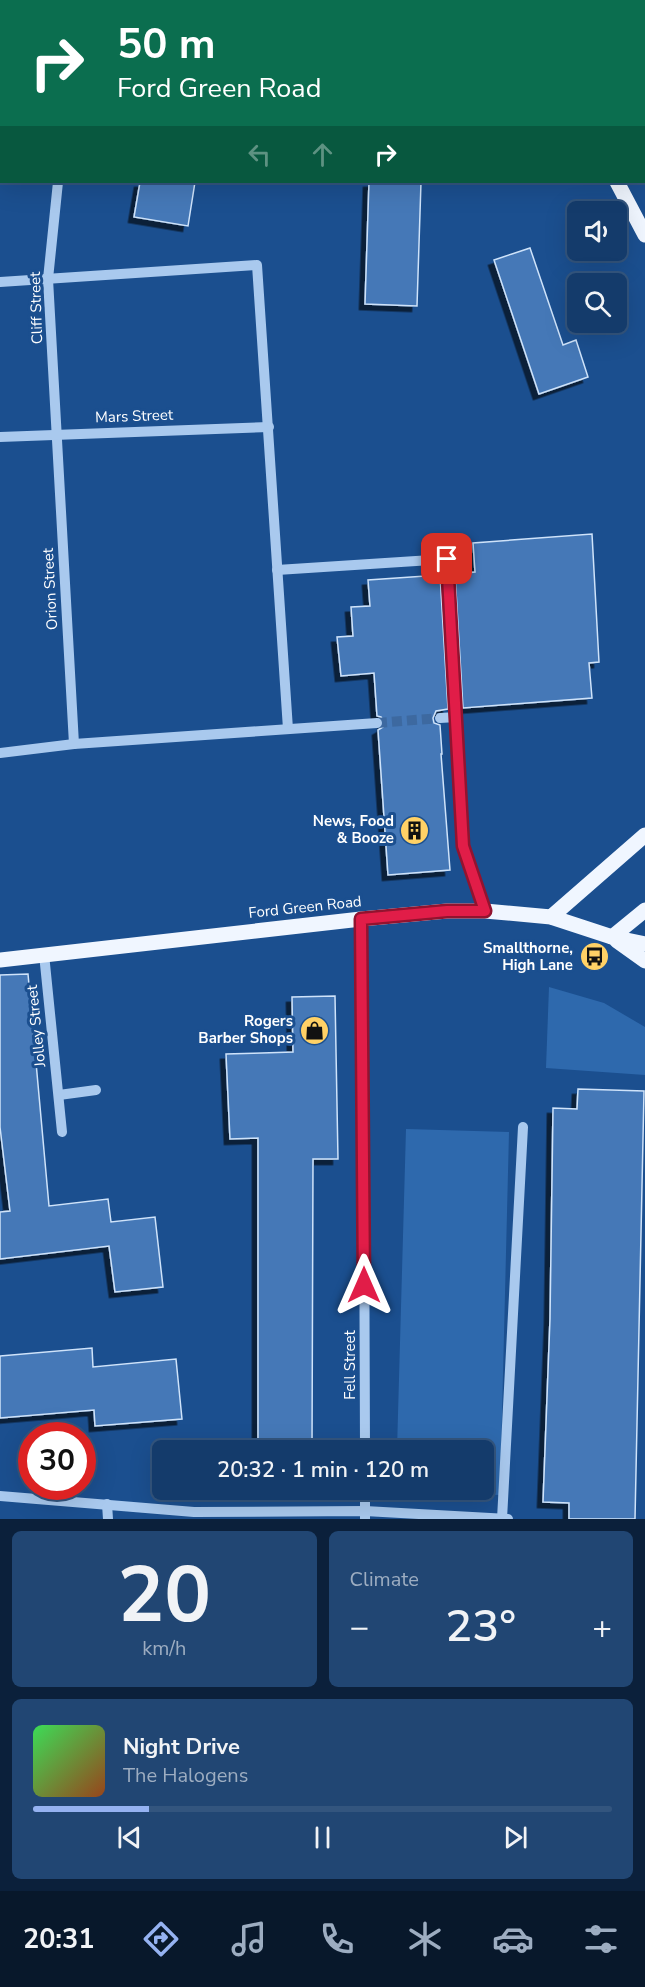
<!DOCTYPE html>
<html lang="en">
<head>
<meta charset="utf-8">
<style>
	body { margin:0; font-family:"Nunito Sans",sans-serif; background:#214673; color:#f1f3f6; height:100vh; display:flex; flex-direction:column; font-size:22px; white-space:nowrap }
	* { box-sizing:border-box; margin:0 }
	p { font-size:20px; color:#9dadc1 }
	.icon { flex:none; width:33px; height:33px; fill:none; stroke:currentColor; stroke-width:2; stroke-linecap:round; stroke-linejoin:round }
	.map { position:relative; height:1519px; overflow:hidden }
	.panel { display:flex; flex-direction:column; gap:12px; padding:12px; background:#0b203b; flex:1 }
	.panel>* { flex:none }
	.hud { position:absolute; left:0px; top:0px; width:645px; height:183px; box-shadow:0 6px 24px #0002,0 0 0 2px #33557e; background:#0b6e4f; color:#fff; overflow:hidden }
	.fabs { position:absolute; left:567px; top:201px; display:grid; gap:12px }
	.fabs a { display:grid; place-items:center; width:60px; height:60px; border-radius:9px; background:#143b6b; box-shadow:0 6px 24px #0002,0 0 0 2px #33557e; font-size:30px }
	.speed { position:absolute; left:18px; top:1422px; display:flex; gap:12px; font-size:30px; font-weight:700; text-align:center }
	.speed>* { display:grid; place-content:center; width:78px; height:78px; border-radius:50%; background:#143b6b; box-shadow:0 6px 24px #0002,0 0 0 2px #33557e; line-height:1 }
	.speed .limit { border:9px solid #d22; background:#fff; color:#111 }
	.pin { position:absolute; display:grid; place-items:center; width:51px; height:51px; color:#fff; margin:-26px; border-radius:12px; box-shadow:0 3px 9px #0006 }
	.me { position:absolute; width:66px; margin:-33px; rotate:0deg; stroke-linejoin:round; filter:drop-shadow(0 0 4px #0008) }
	.turn { display:flex; align-items:center; gap:21px; height:126px; padding:0 18px; font-size:27px }
	.turn .icon { width:78px; height:78px; stroke-width:2.5 }
	.turn b { display:block; font-size:42px; line-height:51px }
	.lanes { display:flex; align-items:center; height:57px; padding:0 18px; background:#0003; justify-content:center; gap:30px; direction:ltr }
	.lanes .off { opacity:.35 }
	.big { font-size:45px; font-weight:600; line-height:1.1 }
	.panel .tile { flex:1; display:flex; flex-direction:column; justify-content:center; gap:9px; min-width:0; padding:0 21px; border-radius:9px; background:#214673 }
	.panel .dial { align-items:center; gap:0 }
	.dial b { font-size:78px; line-height:1 }
	.song { display:flex; align-items:center; gap:18px }
	.cover { width:72px; height:72px; border-radius:9px; background:linear-gradient(135deg,hsl(130 70% 55%),hsl(20 70% 35%)) }
	.played { height:6px; border-radius:3px; background:linear-gradient(90deg,#95b2f1 20%,#33557e 20%) }
	.keys { display:flex; justify-content:space-around; direction:ltr }
	.heat { display:flex; justify-content:space-between; align-items:center; font-size:33px; direction:ltr }
	.panel .tiles { flex:1; display:grid; gap:12px; grid-template-columns:1fr 1fr }
	.tile:last-child { grid-column:span 2 }
	.trip { position:absolute; left:152px; top:1440px; width:342px; height:60px; border-radius:9px; background:#143b6b; box-shadow:0 6px 24px #0002,0 0 0 2px #33557e; font-weight:600; line-height:60px; text-align:center }
	.menu { display:flex; height:96px; justify-content:space-around; align-items:center; background:#08182b; color:#9dadc1 }
	.menu .icon { width:42px; height:42px }
	.menu .current { color:#95b2f1 }
	.menu b { font-size:27px; color:#f1f3f6 }
	.map>svg:first-child { display:block }
	.green { fill:#2e69ad }
	.building { fill:#4478b7; stroke:#cfe3fa; stroke-width:1.5; filter:url(#shadow) }
	.lines { fill:none; stroke-linecap:round; stroke-linejoin:round }
	.minor-tunnel { stroke:#3d69a0; stroke-width:10; stroke-dasharray:10 5; stroke-linecap:butt }
	.minor { stroke:#a9c9ee; stroke-width:10 }
	.major { stroke:#f0f6ff; stroke-width:15 }
	.route-casing { stroke:#92132f; stroke-width:15 }
	.route { stroke:#e11d48; stroke-width:10 }
	.labels { text-anchor:middle; dominant-baseline:central; stroke-width:6; stroke-linejoin:round; paint-order:stroke }
	.street-label { font-size:15px; fill:#fff; stroke:#1b4f8f }
	.poi-label { font-size:15px; font-weight:bold; fill:#fff; stroke:#1b4f8f; text-anchor:end }
</style>
</head>
<body>
<div class="map">
<svg width="645" height="1519" viewBox="0 0 645 1519">
	<defs>
		<filter id="shadow"><feDropShadow dx="-5.5" dy="5.5" stdDeviation="0" flood-color="#0009"/></filter>
	</defs>
	<rect width="100%" height="100%" fill="#1b4f8f"/>
	<g class="green">
		<polygon points="619,0 645,0 645,105 644,104 644,2 619,1"/>
		<polygon points="549,987 604,1003 645,1027 645,1075 546,1068"/>
		<polygon points="406,1129 509,1132 500,1495 396,1492 396,1490 483,1490 483,1450 397,1450"/>
	</g>
	<g class="building">
		<polygon points="140,182 195,182 188,226 134,217"/>
		<polygon points="369,182 421,182 417,306 365,304"/>
		<polygon points="530,248 563,345 576,340 588,377 539,394 494,260"/>
		<polygon points="592,534 599,662 589,663 592,698 463,708 455,574 475,572 473,543"/>
		<polygon points="440,575 448,709 436,711 433,718 434,723 440,725 442,754 441,754 450,870 388,875 378,730 383,727 384,722 381,717 377,716 374,673 341,676 337,637 353,636 351,607 370,606 368,580"/>
		<polygon points="28,974 49,1206 108,1199 111,1222 155,1217 163,1287 115,1292 109,1246 0,1259 0,1212 10,1211 0,1127 0,975"/>
		<polygon points="335,996 338,1159 313,1159 312,1450 258,1450 258,1138 230,1139 226,1054 293,1052 292,997"/>
		<polygon points="578,1089 644,1091 635,1519 569,1519 569,1503 543,1502 550,1319 553,1108 577,1109"/>
		<polygon points="92,1348 93,1367 176,1359 182,1419 95,1426 94,1410 0,1418 0,1356"/>
		<rect x="257" y="1490" width="55" height="3"/>
	</g>
	<g class="lines">
		<polyline class="minor-tunnel" points="377,723 440,718"/>
		<g class="minor">
			<polyline points="82,2 82,0"/>
			<polyline points="584,2 588,0"/>
			<polyline points="644,122 645,122"/>
			<polyline points="58,182 48,279 74,744"/>
			<polyline points="0,282 257,265 288,729"/>
			<polyline points="0,437 269,427"/>
			<polyline points="277,570 447,559 463,846 485,911"/>
			<polyline points="440,718 456,717"/>
			<polyline points="0,753 74,744 377,723"/>
			<polyline points="361,919 364,1168 365,1450"/>
			<polyline points="44,954 62,1132"/>
			<polyline points="59,1095 96,1090"/>
			<polyline points="0,1496 194,1512 365,1511 508,1519"/>
			<polyline points="107,1504 108,1519"/>
			<polyline points="365,1519 365,1490"/>
			<polyline points="502,1519 523,1127"/>
		</g>
		<g class="major">
			<polyline points="560,0 560,2"/>
			<polyline points="617,182 645,235"/>
			<polyline points="551,917 645,835"/>
			<polyline points="612,937 645,910"/>
			<polyline points="617,941 645,961"/>
			<polyline points="0,960 361,919 447,911 485,911 551,917 612,937 645,944"/>
		</g>
	</g>
	<g class="lines">
		<defs>
			<polyline id="route" points="364,1285 361,919 447,911 485,911 463,846 447,559"/>
		</defs>
		<use href="#route" class="route-casing"/>
		<use href="#route" class="route"/>
	</g>
	<defs>
		<symbol id="building-disc" viewBox="-11 -11 22 22"><circle r="9.5" fill="#ffd166" stroke="#1b4f8f"/><path d="M-4-6H4V6H1V3H-1V6H-4ZM-2.5-4.3h1.7v1.8h-1.7ZM.8-4.3h1.7v1.8H.8ZM-2.5-1h1.7V.8h-1.7ZM.8-1h1.7V.8H.8Z" fill="#111"/></symbol>
		<symbol id="bus-disc" viewBox="-11 -11 22 22"><circle r="9.5" fill="#ffd166" stroke="#1b4f8f"/><path d="M-5-6H5V4H4V6H2V4H-2V6H-4V4H-5ZM-3.5-4V0h7V-4ZM-3.5 1.2v1.5H-2V1.2ZM2 1.2v1.5H3.5V1.2Z" fill="#111"/></symbol>
		<symbol id="shop-disc" viewBox="-11 -11 22 22"><circle r="9.5" fill="#ffd166" stroke="#1b4f8f"/><path d="M-5-2.5h2.3a2.7 3.5 0 0 1 5.4 0H5L5.5 6h-11ZM-1.5-2.5h3a1.5 2.3 0 0 0-3 0Z" fill="#111"/></symbol>
	</defs>
	<g fill-rule="evenodd">
		<use href="#building-disc" x="398" y="814" width="33" height="33"/>
		<use href="#bus-disc" x="578" y="940" width="33" height="33"/>
		<use href="#shop-disc" x="298" y="1014" width="33" height="33"/>
	</g>
	<g class="labels">
		<g class="street-label">
			<text transform="translate(36 308) rotate(-92)">Cliff Street</text>
			<text transform="translate(134 416) rotate(-2)">Mars Street</text>
			<text transform="translate(50 589) rotate(-93)">Orion Street</text>
			<text transform="translate(305 907) rotate(-6)">Ford Green Road</text>
			<text transform="translate(36 1026) rotate(-96)">Jolley Street</text>
			<text transform="translate(350 1365) rotate(-90)">Fell Street</text>
		</g>
		<g class="poi-label">
			<text x="394" y="821">News, Food<tspan x="394" dy="17">&amp; Booze</tspan></text>
			<text x="573" y="948">Smallthorne,<tspan x="573" dy="17">High Lane</tspan></text>
			<text x="293" y="1021">Rogers<tspan x="293" dy="17">Barber Shops</tspan></text>
		</g>
	</g>
</svg>
<div class="fabs">
<a><svg class="icon" aria-label="sound" viewBox="0 0 24 24"><path d="M4 9h4l5-4v14l-5-4H4zM17 9q2 3 0 6"/></svg></a>
<a><svg class="icon" aria-label="search" viewBox="0 0 24 24"><circle cx="10" cy="10" r="6"/><path d="M15 15l6 6"/></svg></a>
</div>
<div class="speed"><div class="limit">30</div></div>
<div class="pin" style="left:447px;top:559px;background:#d93025"><svg class="icon" aria-label="arrive" viewBox="0 0 24 24"><path d="M6 21V4h12l-3 4 3 4H6"/></svg></div>
<svg class="me" style="left:364px;top:1285px" viewBox="-20 -20 40 40"><path d="M0-17L14 15 0 8-14 15z" fill="#e11d48" stroke="#fff" stroke-width="4"/></svg>
<div class="trip">20:32 · 1 min · 120 m</div>
<div class="hud">
<div class="turn"><svg class="icon" aria-label="right" viewBox="0 0 24 24"><path d="M7 20v-9h11M14 6l5 5-5 5"/></svg><div><b>50 m</b>Ford Green Road</div></div>
<div class="lanes"><svg class="icon off" aria-label="left" viewBox="0 0 24 24"><path d="M17 20v-9H6M10 6l-5 5 5 5"/></svg><svg class="icon off" aria-label="ahead" viewBox="0 0 24 24"><path d="M12 20V5M6 11l6-6 6 6"/></svg><svg class="icon" aria-label="right" viewBox="0 0 24 24"><path d="M7 20v-9h11M14 6l5 5-5 5"/></svg></div>
</div>
</div>
<section class="panel">
<div class="tiles">
<div class="tile dial"><b>20</b><p>km/h</p></div>
<div class="tile"><p>Climate</p>
<div class="heat"><a>−</a><b class="big">23°</b><a>+</a></div>
</div>
<div class="tile">
<div class="song"><i class="cover"></i><div><b>Night Drive</b><p>The Halogens</p></div></div>
<div class="played"></div>
<div class="keys"><svg class="icon" aria-label="previous" viewBox="0 0 24 24"><path d="M18 5L8 12l10 7zM5 5v14"/></svg><svg class="icon" aria-label="pause" viewBox="0 0 24 24"><path d="M8 5v14M16 5v14"/></svg><svg class="icon" aria-label="next" viewBox="0 0 24 24"><path d="M6 5l10 7-10 7zM19 5v14"/></svg></div>
</div>
</div>
</section>
<nav class="menu">
<b>20:31</b>
<svg class="icon current" aria-label="directions" viewBox="0 0 24 24"><path d="M12 3l9 9-9 9-9-9zM9 14v-3h6M13 9l2 2-2 2"/></svg>
<svg class="icon" aria-label="music" viewBox="0 0 24 24"><path d="M9 18V5l10-2v13"/><circle cx="6" cy="18" r="3"/><circle cx="16" cy="16" r="3"/></svg>
<svg class="icon" aria-label="phone" viewBox="0 0 24 24"><path d="M5 4h4l2 5-3 2q2 4 5 5l2-3 5 2v4C11 20 4 13 5 4z"/></svg>
<svg class="icon" aria-label="climate" viewBox="0 0 24 24"><path d="M12 3v18M4 7l16 10M4 17L20 7"/></svg>
<svg class="icon" aria-label="car" viewBox="0 0 24 24"><path d="M5 17H2v-5l4-1 3-4h7l3 4 3 1v5h-3M9 17h6M6 11h13"/><circle cx="7" cy="17" r="2"/><circle cx="17" cy="17" r="2"/></svg>
<svg class="icon" aria-label="filters" viewBox="0 0 24 24"><path d="M4 7h16M4 17h16"/><circle cx="9" cy="7" r="2"/><circle cx="15" cy="17" r="2"/></svg>
</nav>
</body>
</html>
